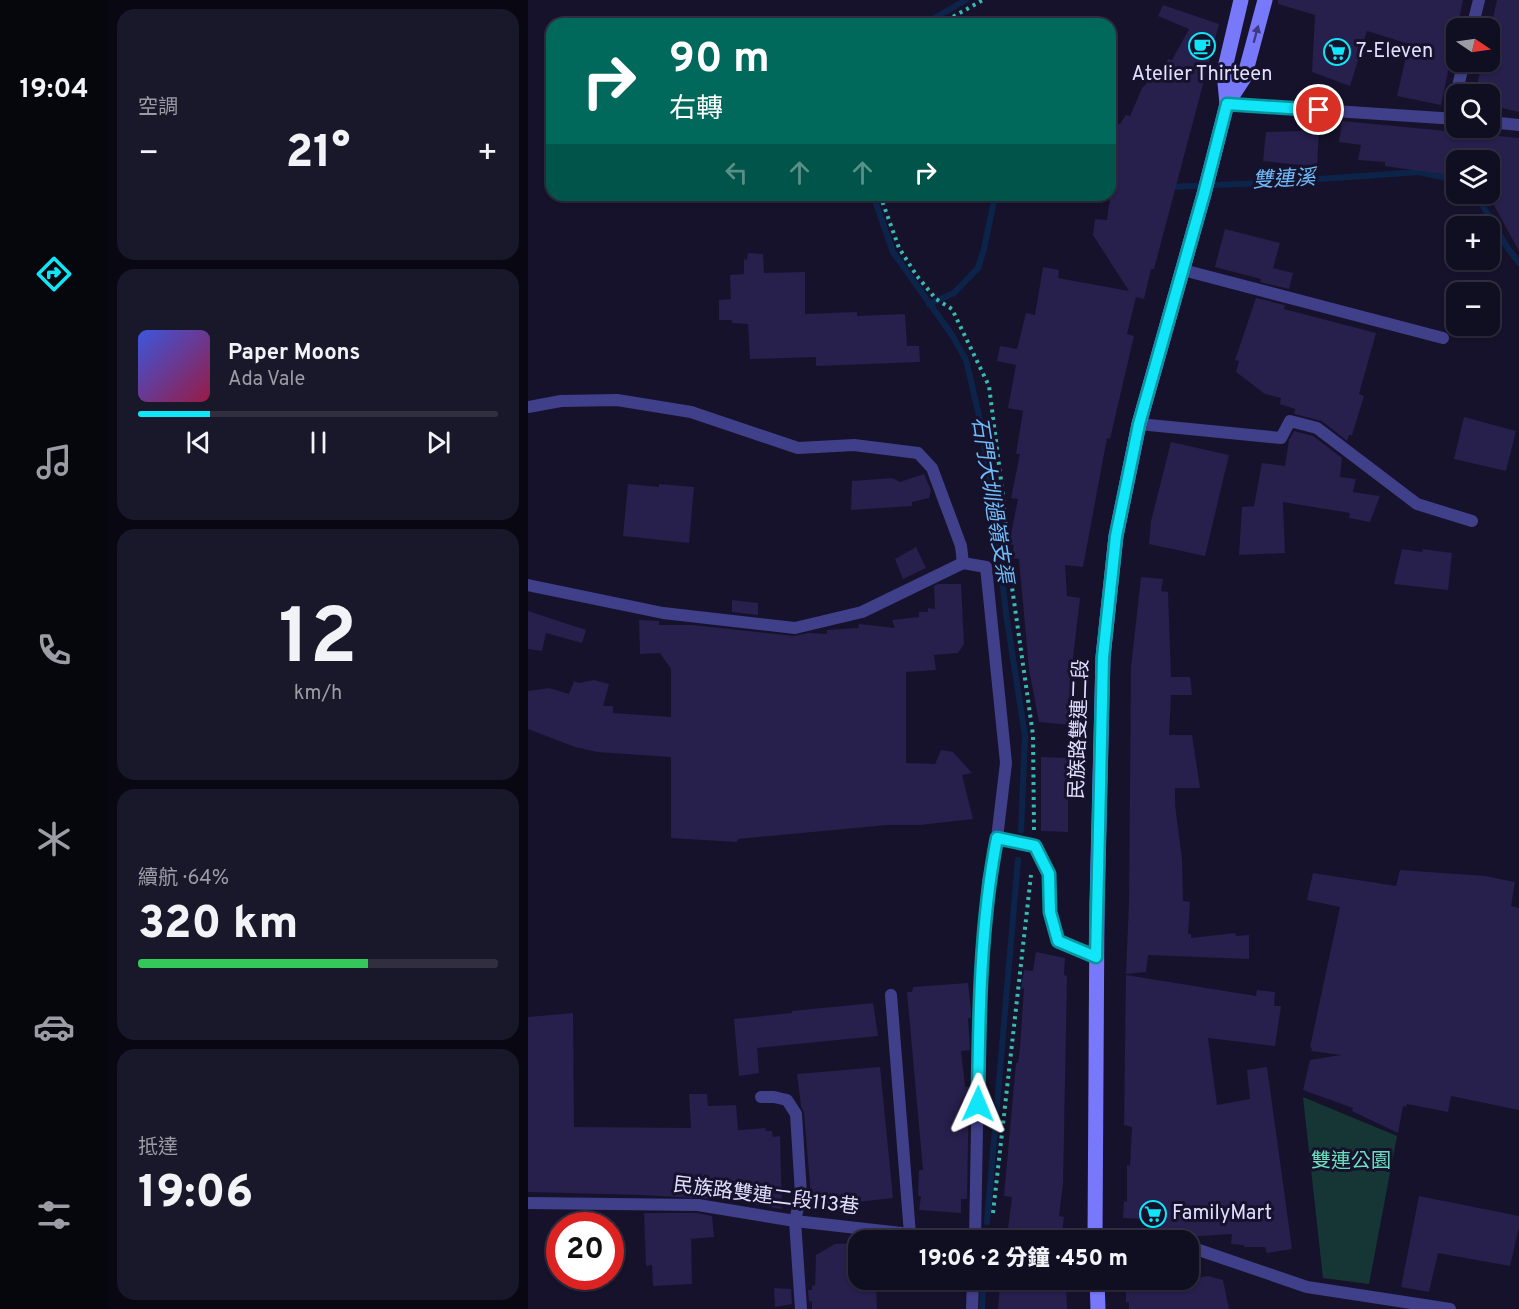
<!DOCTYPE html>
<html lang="zh-TW">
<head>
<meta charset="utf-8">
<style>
	body { margin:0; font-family:Overpass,"Noto Sans TC",sans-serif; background:#19172a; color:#f1f3f6; height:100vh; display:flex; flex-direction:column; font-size:22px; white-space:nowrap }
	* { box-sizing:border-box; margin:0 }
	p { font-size:20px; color:#9c9ca5 }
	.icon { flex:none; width:33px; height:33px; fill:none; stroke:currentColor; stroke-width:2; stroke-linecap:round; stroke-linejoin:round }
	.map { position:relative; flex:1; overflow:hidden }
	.sheet { display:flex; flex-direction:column; gap:9px; padding:9px; background:#090812; width:420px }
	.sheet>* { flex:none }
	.hud { position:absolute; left:18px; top:18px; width:570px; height:183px; border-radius:18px; box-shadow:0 2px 4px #0004,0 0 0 2px #302e3f; background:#00695c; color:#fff; overflow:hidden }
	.needle { width:39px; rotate:103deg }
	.fabs { position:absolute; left:918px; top:18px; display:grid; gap:12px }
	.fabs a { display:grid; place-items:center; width:54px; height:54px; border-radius:12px; background:#100e21; box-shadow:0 2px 4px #0004,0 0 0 2px #302e3f; font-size:30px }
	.speed { position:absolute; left:18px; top:1212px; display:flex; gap:12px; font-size:30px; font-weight:700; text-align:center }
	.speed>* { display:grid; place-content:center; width:78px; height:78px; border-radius:50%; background:#100e21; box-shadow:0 2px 4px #0004,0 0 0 2px #302e3f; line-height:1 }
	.speed .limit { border:9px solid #d22; background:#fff; color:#111 }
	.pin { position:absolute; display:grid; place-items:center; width:51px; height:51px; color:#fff; margin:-26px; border:3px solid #fff; border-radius:50%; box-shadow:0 2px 6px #0007 }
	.me { position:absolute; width:66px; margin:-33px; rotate:1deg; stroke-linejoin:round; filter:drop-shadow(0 0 4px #0008) }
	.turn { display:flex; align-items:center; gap:21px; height:126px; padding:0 24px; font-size:27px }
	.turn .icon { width:78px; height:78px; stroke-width:2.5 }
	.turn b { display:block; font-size:42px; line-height:51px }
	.lanes { display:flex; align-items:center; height:57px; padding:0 24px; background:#0003; justify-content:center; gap:30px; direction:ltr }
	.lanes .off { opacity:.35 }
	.big { font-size:45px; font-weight:800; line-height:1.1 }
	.sheet .tile { flex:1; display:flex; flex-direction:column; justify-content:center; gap:9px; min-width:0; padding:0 21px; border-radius:18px; background:#19172a }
	.sheet .dial { align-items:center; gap:0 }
	.dial b { font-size:78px; line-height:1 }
	.song { display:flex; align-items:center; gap:18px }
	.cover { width:72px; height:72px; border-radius:9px; background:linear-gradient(135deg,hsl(230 70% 55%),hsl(340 70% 35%)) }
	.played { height:6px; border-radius:3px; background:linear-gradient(90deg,#10e6f8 20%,#302e3f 20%) }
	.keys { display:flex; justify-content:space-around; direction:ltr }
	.heat { display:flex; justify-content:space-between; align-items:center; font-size:33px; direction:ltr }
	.charge { height:9px; border-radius:4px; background:linear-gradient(90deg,#34c759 64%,#302e3f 0) }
	.trip { position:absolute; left:320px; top:1230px; width:351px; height:60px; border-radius:18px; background:#100e21; box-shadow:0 2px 4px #0004,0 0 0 2px #302e3f; font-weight:800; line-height:60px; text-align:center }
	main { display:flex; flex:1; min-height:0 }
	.tab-bar { display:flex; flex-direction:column; width:108px; justify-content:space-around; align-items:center; background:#06060d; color:#9c9ca5 }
	.tab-bar .icon { width:42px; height:42px }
	.tab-bar .selected { color:#10e6f8 }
	.tab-bar b { font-size:27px; color:#f1f3f6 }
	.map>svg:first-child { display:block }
	.green { fill:#153634 }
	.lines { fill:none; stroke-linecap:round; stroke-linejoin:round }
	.stream { stroke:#0d244a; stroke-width:6 }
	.building { fill:#271f4c }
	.path { stroke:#35bbb0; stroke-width:4; stroke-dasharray:3 4.5; stroke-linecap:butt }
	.lane { stroke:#403f89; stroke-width:12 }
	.secondary { stroke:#7878fb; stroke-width:15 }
	.oneway { fill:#3d3b7f }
	.route-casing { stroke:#0a96a1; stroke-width:15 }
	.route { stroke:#10e6f8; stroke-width:10 }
	.labels { text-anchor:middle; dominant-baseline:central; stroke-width:6; stroke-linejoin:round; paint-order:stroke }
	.poi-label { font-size:20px; fill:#e1defe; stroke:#16122c; text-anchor:start }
	.street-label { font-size:20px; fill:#e1defe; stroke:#16122c }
	.park-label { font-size:20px; fill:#6adebe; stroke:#16122c }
	.water-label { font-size:21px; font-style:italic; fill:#6fbdfb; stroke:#16122c }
</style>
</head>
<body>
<main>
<nav class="tab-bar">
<b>19:04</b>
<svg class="icon selected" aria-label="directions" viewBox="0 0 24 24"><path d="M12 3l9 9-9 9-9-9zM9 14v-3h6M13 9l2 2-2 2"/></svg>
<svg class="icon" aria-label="music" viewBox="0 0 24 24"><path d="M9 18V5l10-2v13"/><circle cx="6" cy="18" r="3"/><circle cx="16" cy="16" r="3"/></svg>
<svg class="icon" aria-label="phone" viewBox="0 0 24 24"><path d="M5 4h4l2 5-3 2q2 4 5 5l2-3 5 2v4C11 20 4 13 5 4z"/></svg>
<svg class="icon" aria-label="climate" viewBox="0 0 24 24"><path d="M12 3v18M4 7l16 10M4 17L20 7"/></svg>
<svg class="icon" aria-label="car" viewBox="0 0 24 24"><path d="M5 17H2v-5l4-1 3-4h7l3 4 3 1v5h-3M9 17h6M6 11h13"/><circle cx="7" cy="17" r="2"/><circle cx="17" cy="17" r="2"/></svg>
<svg class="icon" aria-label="filters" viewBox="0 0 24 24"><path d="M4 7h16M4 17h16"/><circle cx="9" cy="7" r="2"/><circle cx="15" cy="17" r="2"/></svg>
</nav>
<section class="sheet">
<div class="tile"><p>空調</p>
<div class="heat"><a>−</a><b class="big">21°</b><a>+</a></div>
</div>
<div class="tile">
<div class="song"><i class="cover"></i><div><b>Paper Moons</b><p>Ada Vale</p></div></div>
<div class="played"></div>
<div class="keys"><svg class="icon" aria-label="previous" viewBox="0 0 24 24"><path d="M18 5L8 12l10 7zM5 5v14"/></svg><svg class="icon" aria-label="pause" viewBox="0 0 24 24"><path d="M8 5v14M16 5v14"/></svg><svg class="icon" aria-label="next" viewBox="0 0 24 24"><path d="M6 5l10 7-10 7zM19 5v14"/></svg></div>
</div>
<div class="tile dial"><b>12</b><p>km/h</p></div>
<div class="tile"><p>續航 · 64%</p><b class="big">320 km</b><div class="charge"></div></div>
<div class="tile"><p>抵達</p><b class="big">19:06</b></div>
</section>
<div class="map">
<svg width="991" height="1309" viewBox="0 0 991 1309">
	<rect width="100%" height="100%" fill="#16122c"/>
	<polygon class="green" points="775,1097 869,1136 841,1284 795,1278"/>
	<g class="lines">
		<g class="stream">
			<polyline points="396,24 438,0"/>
			<polyline points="642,187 735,183 891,172 928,180"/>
			<polyline points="948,194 979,247 991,263"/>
			<polyline points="345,195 365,252 424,335 438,360 450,411 464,490 478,613 497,736 493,830"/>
			<polyline points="401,304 426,293 450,268 456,249 467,195"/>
			<polyline points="459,1222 490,860"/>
			<polyline points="454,1309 455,1280"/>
		</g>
	</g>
	<g class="building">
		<polygon points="750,0 935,0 913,105 869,96 881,44 839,31 822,86 784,72 787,15 750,4"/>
		<polygon points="969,0 991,0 991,112 962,105 962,94 947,94 954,63 962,65 962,31"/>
		<polygon points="635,5 691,24 626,269 623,269 616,299 608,297 599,334 606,336 582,439 579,438 555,567 537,565 539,596 552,598 542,684 544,686 543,725 511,722 501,669 491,559 483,558 486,545 481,544 490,499 483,498 492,454 488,454 495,411 480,408 488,365 469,361 472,346 489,349 498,313 507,315 515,267 531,270 530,278 601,291 565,235 567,219 579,220 586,170 582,169 584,124 592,124 598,115 602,116 614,88 638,64 640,59 644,60 661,29 630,16"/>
		<polygon points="814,121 991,138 991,251 962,198 962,160 928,160 928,176 857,166 857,162 830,160 833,145 811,142"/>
		<polygon points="775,128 791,128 789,167 735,161 738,132 773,131"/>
		<polygon points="697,229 752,243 745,268 765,273 761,289 732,282 733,279 687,267"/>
		<polygon points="220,253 235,254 236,273 277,272 277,314 329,312 329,316 377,314 379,346 391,346 392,362 288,366 288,357 222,359 220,324 204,323 204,320 191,320 191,300 203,299 202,275 216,274 216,259 219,260"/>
		<polygon points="728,298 757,305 756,309 848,333 831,394 836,396 824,435 821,435 819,441 794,421 766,414 767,409 752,404 753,398 737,394 708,372 711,361 707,360"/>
		<polygon points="936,417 988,431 978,471 926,459"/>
		<polygon points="766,431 785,436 814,458 812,477 828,479 825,492 852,496 842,522 821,518 822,513 755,502 757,553 711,555 714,507 726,506 734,463 757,466 761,440"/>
		<polygon points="643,442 701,455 677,556 621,544 623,521"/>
		<polygon points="396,474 403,490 401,498 384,502 384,506 323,510 324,481 364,478 372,482"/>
		<polygon points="100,484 131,487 131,484 166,487 161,543 95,536"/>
		<polygon points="388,547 398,568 375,579 367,559"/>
		<polygon points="874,549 894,552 895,549 924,553 920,590 866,584"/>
		<polygon points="613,577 635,579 633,591 640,592 643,677 662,677 664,695 643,695 641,735 664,735 672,788 647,788 647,805 654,859 655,901 662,902 660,934 663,934 663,938 707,933 708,936 721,935 721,959 620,955 618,972 598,974 601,902 603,667"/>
		<polygon points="410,584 433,584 436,644 430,653 406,655 408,670 378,672 378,763 407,764 413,750 425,752 444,773 434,775 445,819 391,825 359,825 210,839 209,842 143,838 143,757 69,752 47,747 0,729 0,691 21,688 41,694 46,681 51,683 66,680 81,684 75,706 85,706 85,713 143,717 143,669 132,653 112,654 111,620 131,621 131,625 165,625 266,636 280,633 299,634 299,630 330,628 331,624 367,628 364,620 391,617 391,612 400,612 400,608 407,609 406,586"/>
		<polygon points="204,600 230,603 230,615 204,612"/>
		<polygon points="0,611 58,630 54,643 18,633 14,651 0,649"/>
		<polygon points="513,757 540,758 540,832 513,831"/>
		<polygon points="872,870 957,876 987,882 983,906 991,908 991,1110 923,1096 920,1112 879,1104 878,1107 875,1106 870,1133 824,1111 825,1108 775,1090 782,1060 813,1055 783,1051 784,1048 782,1047 812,907 779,900 785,873 868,886"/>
		<polygon points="508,952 537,958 536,975 539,976 535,1184 531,1216 536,1217 533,1240 489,1233 480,1229 484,1197 476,1196 488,1063 490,1063 492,1048 496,988 493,989 496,970 505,971"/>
		<polygon points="598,975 728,996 729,990 747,992 746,1006 753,1006 747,1046 680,1038 689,1105 722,1099 719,1070 739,1067 764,1249 739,1253 737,1247 717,1247 715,1245 703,1244 704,1234 656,1237 632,1234 632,1220 595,1218 596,1201 599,1202 599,1165 602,1166 604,1127 596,1125"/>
		<polygon points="440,983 443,1010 443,1018 440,1018 442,1050 433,1051 437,1087 441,1087 439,1199 433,1199 433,1213 391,1210 393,1196 390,1196 391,1170 395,1170 379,992 384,992 385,987"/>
		<polygon points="345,1003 350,1036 229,1048 231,1073 211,1076 206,1019 264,1013 264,1011"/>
		<polygon points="45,1013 46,1127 163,1128 161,1094 179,1094 180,1106 208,1105 210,1130 238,1128 237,1131 244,1131 245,1137 252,1136 254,1209 183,1197 183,1199 115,1195 0,1192 0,1017"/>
		<polygon points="352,1067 365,1198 284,1207 276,1113 273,1106 269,1074"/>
		<polygon points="891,1196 991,1216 991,1227 982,1266 910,1253 901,1292 873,1287"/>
		<polygon points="116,1213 169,1213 184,1216 186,1237 163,1239 164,1284 125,1286 124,1265 118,1266"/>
		<polygon points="330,1243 330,1280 348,1280 349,1309 284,1309 284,1301 281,1302 280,1290 284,1290 284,1285 287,1286 288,1255 307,1244"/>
		<polygon points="680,1276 695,1280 701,1309 601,1309 601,1302 598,1302 598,1280 660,1280"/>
		<polygon points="479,1280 534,1280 534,1286 538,1286 539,1309 470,1309 472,1286 479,1287"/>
		<polygon points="246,1288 263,1289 264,1304 247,1307"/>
	</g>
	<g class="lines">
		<g class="path">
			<polyline points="412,24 455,0"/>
			<polyline points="352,195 371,248 389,276 408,299 424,309 461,386 475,496 481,566 505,735 506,831"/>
			<polyline points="465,1213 503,875"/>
		</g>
		<g class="lane">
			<polyline points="944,28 951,0"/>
			<polyline points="699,104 928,119"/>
			<polyline points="922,118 936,62"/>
			<polyline points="962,122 991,125"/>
			<polyline points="655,270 915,338"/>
			<polyline points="0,407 33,401 89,400 163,412 270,448 326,445 390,453 404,468 433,546 435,563 458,567 478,763 469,838 460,881 451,1014 447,1240"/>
			<polyline points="611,424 753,438 762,421 789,428 889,504 944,521"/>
			<polyline points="0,585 135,613 267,628 334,612 435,563"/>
			<polyline points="469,838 507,846 521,874 522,912 530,941 568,957"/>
			<polyline points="363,995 382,1234"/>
			<polyline points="233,1097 246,1097 259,1100 268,1114 273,1194 267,1221 273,1309"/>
			<polyline points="0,1203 170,1205 267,1221 382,1234 471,1240"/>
			<polyline points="567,1235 606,1240"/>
			<polyline points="660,1249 671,1250 779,1287 922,1309"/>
			<polyline points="444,1309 445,1280"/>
		</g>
		<g class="secondary">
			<polyline points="699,104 696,72 713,0"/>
			<polyline points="567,1240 569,903 575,657 588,536 611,424 676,194 699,104 716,78 737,0"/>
			<polyline points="569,1280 570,1309"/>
		</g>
	</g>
	<defs><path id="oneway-solid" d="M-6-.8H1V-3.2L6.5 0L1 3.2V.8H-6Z" transform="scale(1.5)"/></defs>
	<use class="oneway" href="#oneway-solid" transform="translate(728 34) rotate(-75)"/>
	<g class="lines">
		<defs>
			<path id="route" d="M450,1104C451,1015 452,925 469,838L507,846L521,874L522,912L530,941L568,957L575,657L588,536L611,424L676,194L699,104L791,110"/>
		</defs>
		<use href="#route" class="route-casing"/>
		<use href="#route" class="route"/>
	</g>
	<defs>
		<symbol id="cafe-ring" viewBox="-11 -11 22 22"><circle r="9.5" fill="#16122c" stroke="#10e6f8" stroke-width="1.5"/><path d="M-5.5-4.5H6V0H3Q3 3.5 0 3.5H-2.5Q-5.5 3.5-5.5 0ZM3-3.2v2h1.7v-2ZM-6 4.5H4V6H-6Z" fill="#10e6f8"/></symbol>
		<symbol id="supermarket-ring" viewBox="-11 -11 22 22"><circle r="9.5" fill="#16122c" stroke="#10e6f8" stroke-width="1.5"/><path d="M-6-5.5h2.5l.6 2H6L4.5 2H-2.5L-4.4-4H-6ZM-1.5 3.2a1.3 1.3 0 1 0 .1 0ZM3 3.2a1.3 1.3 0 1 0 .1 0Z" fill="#10e6f8"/></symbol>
	</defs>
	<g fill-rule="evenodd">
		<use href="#cafe-ring" x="659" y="31" width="30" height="30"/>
		<use href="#supermarket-ring" x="794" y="37" width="30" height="30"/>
		<use href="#supermarket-ring" x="610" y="1199" width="30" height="30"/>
	</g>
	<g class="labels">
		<g class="poi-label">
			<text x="828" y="52">7-Eleven</text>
			<text x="674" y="75" text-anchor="middle">Atelier Thirteen</text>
			<text x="644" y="1214">FamilyMart</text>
		</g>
		<g class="street-label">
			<text transform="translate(552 729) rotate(-88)">民族路雙連二段</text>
			<text transform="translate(238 1197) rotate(7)">民族路雙連二段113巷</text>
		</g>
		<g class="park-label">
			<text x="823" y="1162">雙連公園</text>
		</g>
		<g class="water-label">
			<text transform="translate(756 180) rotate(-3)">雙連溪</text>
			<text transform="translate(463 500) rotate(81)">石門大圳過嶺支渠</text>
		</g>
	</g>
</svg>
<div class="fabs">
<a><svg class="needle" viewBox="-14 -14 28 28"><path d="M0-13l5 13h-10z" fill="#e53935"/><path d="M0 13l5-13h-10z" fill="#9c9ca5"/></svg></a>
<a><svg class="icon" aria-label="search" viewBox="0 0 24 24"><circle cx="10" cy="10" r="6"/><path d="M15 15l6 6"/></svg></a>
<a><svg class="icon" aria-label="layers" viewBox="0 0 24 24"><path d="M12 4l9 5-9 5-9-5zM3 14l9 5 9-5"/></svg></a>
<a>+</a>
<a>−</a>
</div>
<div class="speed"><div class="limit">20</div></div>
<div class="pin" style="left:791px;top:110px;background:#d93025"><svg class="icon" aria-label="arrive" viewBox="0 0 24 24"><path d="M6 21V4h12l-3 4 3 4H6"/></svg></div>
<svg class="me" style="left:450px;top:1104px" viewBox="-20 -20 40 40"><path d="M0-17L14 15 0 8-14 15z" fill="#10e6f8" stroke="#fff" stroke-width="4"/></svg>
<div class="trip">19:06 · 2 分鐘 · 450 m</div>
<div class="hud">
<div class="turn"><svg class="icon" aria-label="right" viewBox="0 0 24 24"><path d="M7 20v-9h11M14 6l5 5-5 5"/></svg><div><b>90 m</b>右轉</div></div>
<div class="lanes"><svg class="icon off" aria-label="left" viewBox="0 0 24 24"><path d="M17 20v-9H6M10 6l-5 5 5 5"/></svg><svg class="icon off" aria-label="ahead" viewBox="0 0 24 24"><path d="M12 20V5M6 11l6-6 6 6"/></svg><svg class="icon off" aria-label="ahead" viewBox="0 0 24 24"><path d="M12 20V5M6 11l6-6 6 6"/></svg><svg class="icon" aria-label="right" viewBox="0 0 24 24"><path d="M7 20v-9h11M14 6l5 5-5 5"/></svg></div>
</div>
</div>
</main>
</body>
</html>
